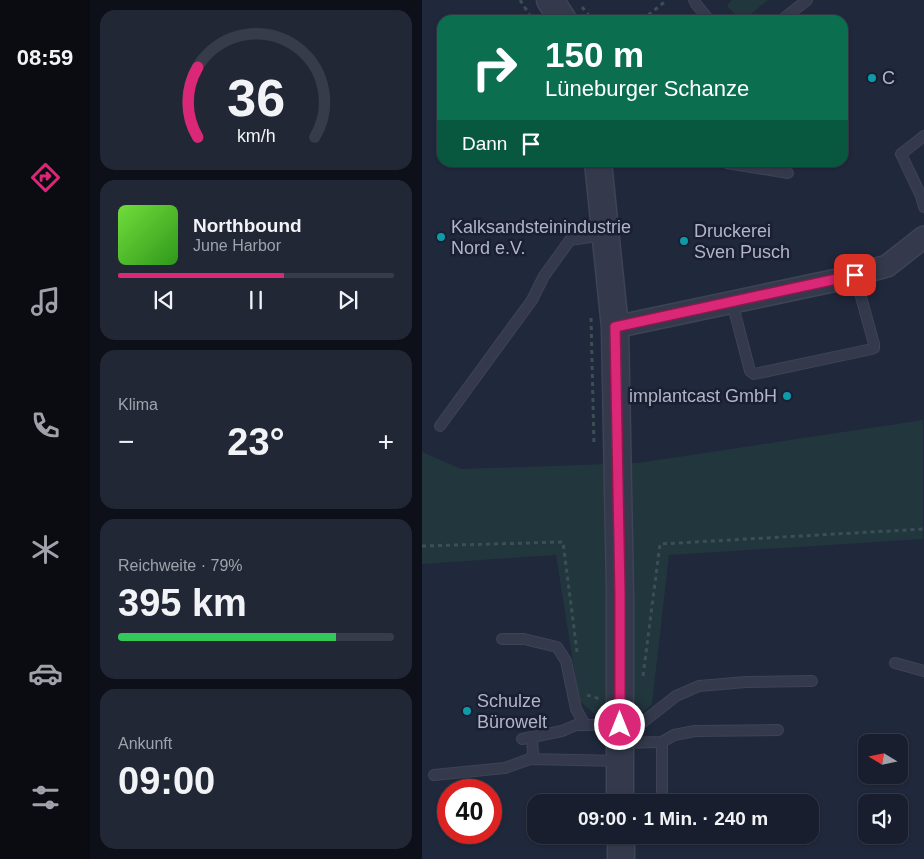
<!DOCTYPE html>
<html lang="de">
<head>
<meta charset="utf-8">
<style>
	body { margin:0; font-family:Helvetica,sans-serif; background:#212735; color:#f1f3f6; height:100vh; display:flex; flex-direction:column; font-size:19px; white-space:nowrap }
	* { box-sizing:border-box; margin:0 }
	p { font-size:16px; color:#9fa2aa }
	.icon { flex:none; width:28px; height:28px; fill:none; stroke:currentColor; stroke-width:2; stroke-linecap:round; stroke-linejoin:round }
	.map { position:relative; flex:1; overflow:hidden }
	.drawer { display:flex; flex-direction:column; gap:10px; padding:10px; background:#0d1019; width:332px }
	.drawer>* { flex:none }
	.banner { position:absolute; left:15px; top:15px; width:411px; height:152px; border-radius:15px; box-shadow:0 1px 4px #0004,0 0 0 1px #363c49; background:#0b6e4f; color:#fff; overflow:hidden }
	.needle { width:32px; rotate:280deg }
	.tools { position:absolute; left:436px; top:734px; display:grid; gap:10px }
	.tools a { display:grid; place-items:center; width:50px; height:50px; border-radius:10px; background:#181e2d; box-shadow:0 1px 4px #0004,0 0 0 1px #363c49; font-size:25px }
	.speed { position:absolute; left:15px; top:779px; display:flex; gap:10px; font-size:25px; font-weight:700; text-align:center }
	.speed>* { display:grid; place-content:center; width:65px; height:65px; border-radius:50%; background:#181e2d; box-shadow:0 1px 4px #0004,0 0 0 1px #363c49; line-height:1 }
	.speed .limit { border:8px solid #d22; background:#fff; color:#111 }
	.pin { position:absolute; display:grid; place-items:center; width:42px; height:42px; color:#fff; margin:-21px; border-radius:10px; box-shadow:0 2px 8px #0006 }
	.me { position:absolute; width:55px; margin:-28px; rotate:0deg; stroke-linejoin:round; filter:drop-shadow(0 0 4px #0008) }
	.turn { display:flex; align-items:center; gap:18px; height:105px; padding:0 25px; font-size:22px }
	.turn .icon { width:65px; height:65px; stroke-width:2.5 }
	.turn b { display:block; font-size:35px; line-height:42px }
	.then { display:flex; align-items:center; height:48px; padding:0 25px; background:#0003; gap:10px; font-size:19px }
	.big { font-size:38px; font-weight:700; line-height:1.1 }
	.drawer .widget { flex:1; display:flex; flex-direction:column; justify-content:center; gap:8px; min-width:0; padding:0 18px; border-radius:15px; background:#212735 }
	.drawer .dial { align-items:center; gap:0 }
	.dial svg { height:130px; overflow:visible; fill:none; stroke:#363c49; stroke-width:7; stroke-linecap:round; text-anchor:middle }
	.dial text { fill:#f1f3f6; stroke:none }
	.song { display:flex; align-items:center; gap:15px }
	.cover { width:60px; height:60px; border-radius:8px; background:linear-gradient(135deg,hsl(100 70% 55%),hsl(110 70% 35%)) }
	.played { height:5px; border-radius:2px; background:linear-gradient(90deg,#db2777 60%,#363c49 60%) }
	.keys { display:flex; justify-content:space-around; direction:ltr }
	.heat { display:flex; justify-content:space-between; align-items:center; font-size:28px; direction:ltr }
	.charge { height:8px; border-radius:4px; background:linear-gradient(90deg,#34c759 79%,#363c49 0) }
	.trip { position:absolute; left:105px; top:794px; width:292px; height:50px; border-radius:15px; background:#181e2d; box-shadow:0 1px 4px #0004,0 0 0 1px #363c49; font-weight:700; line-height:50px; text-align:center }
	main { display:flex; flex:1; min-height:0 }
	.menu { display:flex; flex-direction:column; width:90px; justify-content:space-around; align-items:center; background:#0a0c12; color:#9fa2aa }
	.menu .icon { width:35px; height:35px }
	.menu .on { color:#db2777 }
	.menu b { font-size:22px; color:#f1f3f6 }
	.map>svg:first-child { display:block }
	.green { fill:#22363d }
	.lines { fill:none; stroke-linecap:round; stroke-linejoin:round }
	.service-casing { stroke:#3e4355; stroke-width:12 }
	.minor-casing { stroke:#3e4355; stroke-width:24 }
	.tertiary-casing { stroke:#3e4355; stroke-width:29 }
	.path { stroke:#3b4f55; stroke-width:3; stroke-dasharray:4 4; stroke-linecap:butt }
	.service { stroke:#343a4c; stroke-width:10 }
	.minor { stroke:#343a4c; stroke-width:21 }
	.tertiary { stroke:#343a4c; stroke-width:26 }
	.route-casing { stroke:#8e194d; stroke-width:12 }
	.route { stroke:#db2777; stroke-width:9 }
	.culture-dot { fill:#0f9aa8; stroke:#1a1f31; stroke-width:2 }
	.labels { text-anchor:middle; dominant-baseline:central; stroke-width:5; stroke-linejoin:round; paint-order:stroke }
	.poi-label { font-size:18px; fill:#b0b5c8; stroke:#1a1f31; text-anchor:start }
</style>
</head>
<body>
<main>
<nav class="menu">
<b>08:59</b>
<svg class="icon on" aria-label="directions" viewBox="0 0 24 24"><path d="M12 3l9 9-9 9-9-9zM9 14v-3h6M13 9l2 2-2 2"/></svg>
<svg class="icon" aria-label="music" viewBox="0 0 24 24"><path d="M9 18V5l10-2v13"/><circle cx="6" cy="18" r="3"/><circle cx="16" cy="16" r="3"/></svg>
<svg class="icon" aria-label="phone" viewBox="0 0 24 24"><path d="M5 4h4l2 5-3 2q2 4 5 5l2-3 5 2v4C11 20 4 13 5 4z"/></svg>
<svg class="icon" aria-label="climate" viewBox="0 0 24 24"><path d="M12 3v18M4 7l16 10M4 17L20 7"/></svg>
<svg class="icon" aria-label="car" viewBox="0 0 24 24"><path d="M5 17H2v-5l4-1 3-4h7l3 4 3 1v5h-3M9 17h6M6 11h13"/><circle cx="7" cy="17" r="2"/><circle cx="17" cy="17" r="2"/></svg>
<svg class="icon" aria-label="filters" viewBox="0 0 24 24"><path d="M4 7h16M4 17h16"/><circle cx="9" cy="7" r="2"/><circle cx="15" cy="17" r="2"/></svg>
</nav>
<section class="drawer">
<div class="widget dial"><svg viewBox="0 0 100 80">
<path d="M14 69A42 42 0 1 1 86 69"/>
<path d="M14 69A42 42 0 0 1 14 26" stroke="#db2777"/>
<text x="50" y="56" font-size="32" font-weight="700">36</text>
<text x="50" y="72" font-size="11">km/h</text>
</svg></div>
<div class="widget">
<div class="song"><i class="cover"></i><div><b>Northbound</b><p>June Harbor</p></div></div>
<div class="played"></div>
<div class="keys"><svg class="icon" aria-label="previous" viewBox="0 0 24 24"><path d="M18 5L8 12l10 7zM5 5v14"/></svg><svg class="icon" aria-label="pause" viewBox="0 0 24 24"><path d="M8 5v14M16 5v14"/></svg><svg class="icon" aria-label="next" viewBox="0 0 24 24"><path d="M6 5l10 7-10 7zM19 5v14"/></svg></div>
</div>
<div class="widget"><p>Klima</p>
<div class="heat"><a>−</a><b class="big">23°</b><a>+</a></div>
</div>
<div class="widget"><p>Reichweite · 79%</p><b class="big">395 km</b><div class="charge"></div></div>
<div class="widget"><p>Ankunft</p><b class="big">09:00</b></div>
</section>
<div class="map">
<svg width="502" height="859" viewBox="0 0 502 859">
	<rect width="100%" height="100%" fill="#20283c"/>
	<g class="green">
		<polygon points="310,0 346,0 322,20 318,20 305,6"/>
		<polygon points="501,420 501,539 247,555 230,704 216,717 171,713 157,700 134,555 0,564 0,452 39,469 216,463"/>
	</g>
	<g class="lines">
		<defs>
			<g id="service">
				<polyline points="272,0 274,4 287,20"/>
				<polyline points="360,20 385,0"/>
				<polyline points="502,136 479,154 499,196 502,207"/>
				<polyline points="305,163 366,173"/>
				<polyline points="310,302 328,371 332,374 450,349 452,348 452,344 433,275"/>
				<polyline points="18,426 110,300 122,276 148,240 182,235"/>
				<polyline points="80,639 102,639 135,647 144,661 154,709 163,725"/>
				<polyline points="473,663 502,671"/>
				<polyline points="100,739 140,731 154,725 198,725 221,722 254,696 277,686 324,682 390,681"/>
				<polyline points="240,742 240,802"/>
				<polyline points="199,743 240,742 252,735 273,731 356,730"/>
				<polyline points="108,759 111,754 110,737"/>
				<polyline points="12,775 83,768 108,759 197,761"/>
			</g>
			<polyline id="minor" points="193,327 415,280 465,266 502,237"/>
			<g id="tertiary">
				<polyline points="128,0 141,20"/>
				<polyline points="176,162 193,327 198,594 198,802"/>
				<polyline points="199,835 199,859"/>
			</g>
		</defs>
		<use href="#service" class="service-casing"/>
		<use href="#minor" class="minor-casing"/>
		<use href="#tertiary" class="tertiary-casing"/>
		<g class="path">
			<polyline points="98,0 111,20"/>
			<polyline points="160,7 171,20"/>
			<polyline points="220,20 245,0"/>
			<polyline points="169,318 172,445"/>
			<polyline points="0,546 141,542 155,652"/>
			<polyline points="221,676 238,544 502,529"/>
			<polyline points="165,695 178,699"/>
		</g>
		<use href="#service" class="service"/>
		<use href="#minor" class="minor"/>
		<use href="#tertiary" class="tertiary"/>
	</g>
	<g class="lines">
		<defs>
			<polyline id="route" points="198,725 198,594 193,327 433,275"/>
		</defs>
		<use href="#route" class="route-casing"/>
		<use href="#route" class="route"/>
	</g>
	<g class="culture-dot">
		<circle cx="450" cy="78" r="5"/>
		<circle cx="19" cy="237" r="5"/>
		<circle cx="262" cy="241" r="5"/>
		<circle cx="365" cy="396" r="5"/>
		<circle cx="45" cy="711" r="5"/>
	</g>
	<g class="labels">
		<g class="poi-label">
			<text x="460" y="78">C</text>
			<text x="29" y="227">Kalksandsteinindustrie<tspan x="29" dy="21">Nord e.V.</tspan></text>
			<text x="272" y="231">Druckerei<tspan x="272" dy="21">Sven Pusch</tspan></text>
			<text x="355" y="396" text-anchor="end">implantcast GmbH</text>
			<text x="55" y="701">Schulze<tspan x="55" dy="21">Bürowelt</tspan></text>
		</g>
	</g>
</svg>
<div class="tools">
<a><svg class="needle" viewBox="-14 -14 28 28"><path d="M0-13l5 13h-10z" fill="#e53935"/><path d="M0 13l5-13h-10z" fill="#9fa2aa"/></svg></a>
<a><svg class="icon" aria-label="sound" viewBox="0 0 24 24"><path d="M4 9h4l5-4v14l-5-4H4zM17 9q2 3 0 6"/></svg></a>
</div>
<div class="speed"><div class="limit">40</div></div>
<div class="pin" style="left:433px;top:275px;background:#d93025"><svg class="icon" aria-label="arrive" viewBox="0 0 24 24"><path d="M6 21V4h12l-3 4 3 4H6"/></svg></div>
<svg class="me" style="left:198px;top:725px" viewBox="-20 -20 40 40"><circle r="17" fill="#db2777" stroke="#fff" stroke-width="3"/><path d="M0-11L8 9 0 5-8 9z" fill="#fff"/></svg>
<div class="trip">09:00 · 1 Min. · 240 m</div>
<div class="banner">
<div class="turn"><svg class="icon" aria-label="right" viewBox="0 0 24 24"><path d="M7 20v-9h11M14 6l5 5-5 5"/></svg><div><b>150 m</b>Lüneburger Schanze</div></div>
<div class="then">Dann<svg class="icon" aria-label="arrive" viewBox="0 0 24 24"><path d="M6 21V4h12l-3 4 3 4H6"/></svg></div>
</div>
</div>
</main>
</body>
</html>
